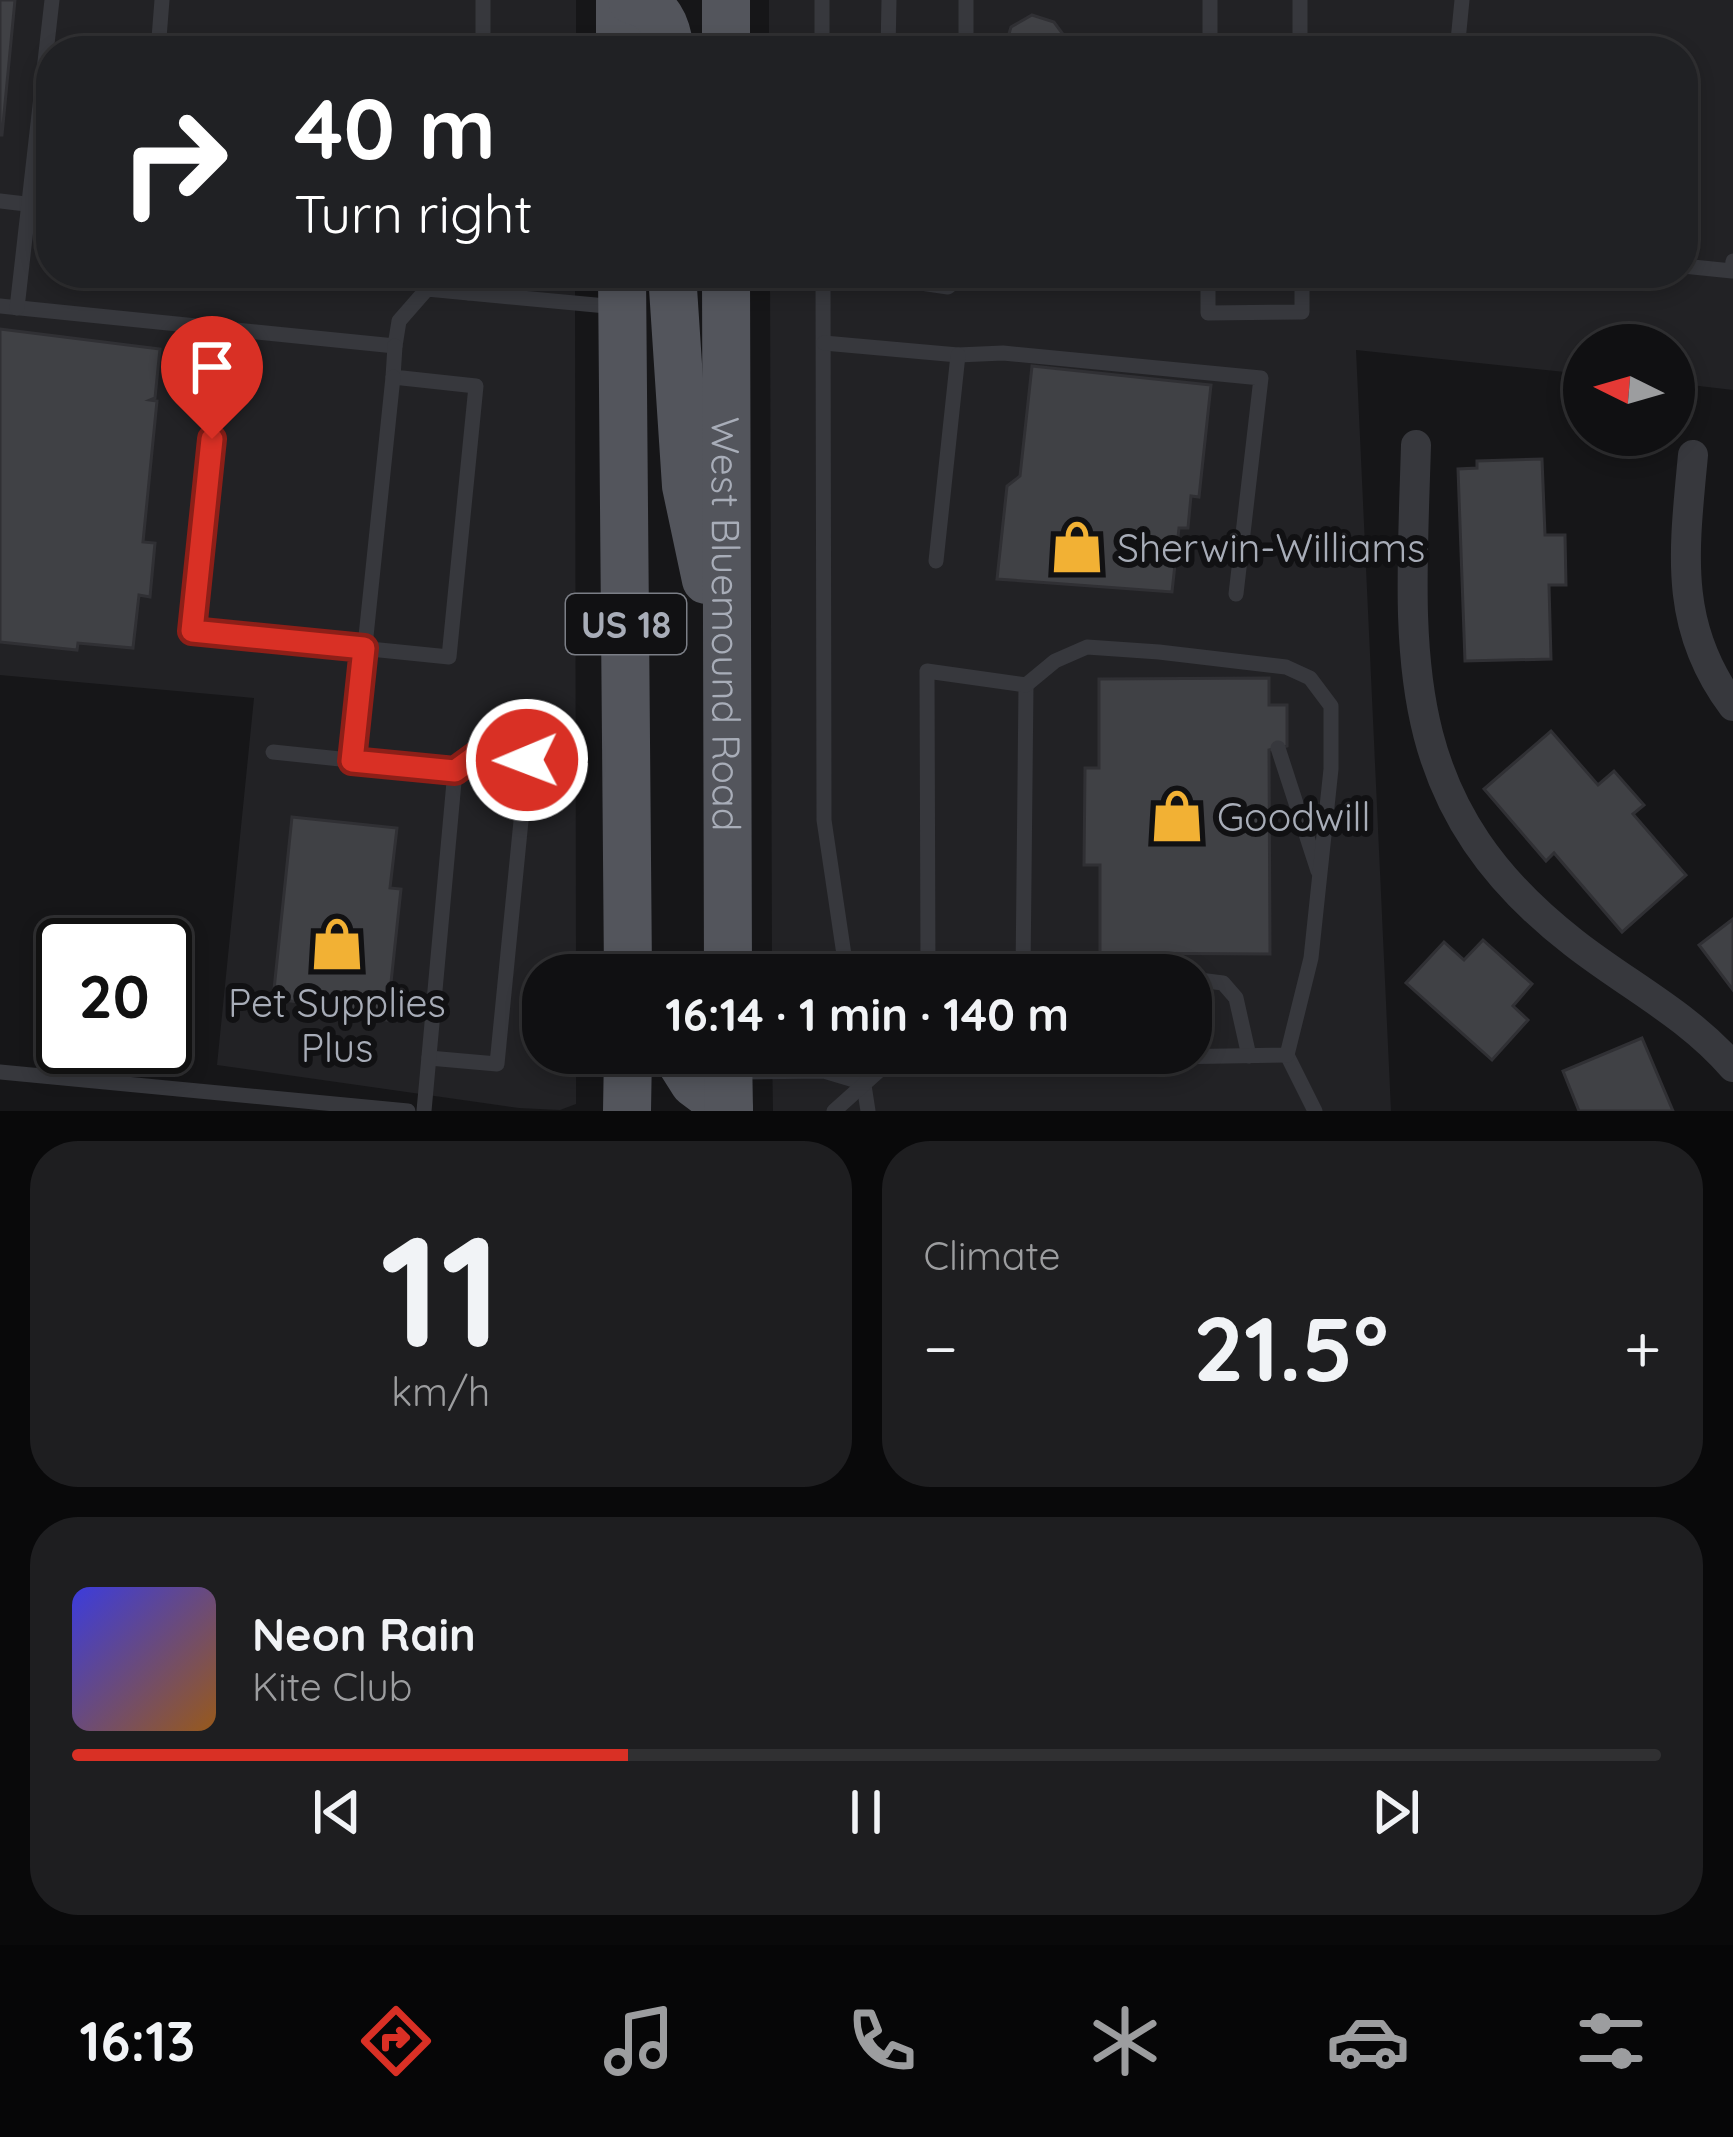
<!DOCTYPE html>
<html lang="en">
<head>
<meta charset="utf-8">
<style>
	body { margin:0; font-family:Quicksand,sans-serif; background:#1e1e20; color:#f1f3f6; height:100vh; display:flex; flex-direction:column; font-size:45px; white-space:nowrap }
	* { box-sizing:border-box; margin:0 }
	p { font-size:39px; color:#9c9d9f }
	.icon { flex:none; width:66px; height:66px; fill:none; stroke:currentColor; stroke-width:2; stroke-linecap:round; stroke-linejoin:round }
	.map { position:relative; height:1111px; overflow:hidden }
	.side { display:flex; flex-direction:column; gap:30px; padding:30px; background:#09090a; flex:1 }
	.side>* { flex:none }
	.banner { position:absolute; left:36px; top:36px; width:1662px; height:252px; border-radius:48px; box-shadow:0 6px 18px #0003,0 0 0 3px #303032; background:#202124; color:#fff; overflow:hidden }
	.needle { width:78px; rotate:275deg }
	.buttons { position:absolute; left:1563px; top:324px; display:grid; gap:24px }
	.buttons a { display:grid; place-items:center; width:132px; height:132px; border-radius:50%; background:#101012; box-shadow:0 6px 18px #0003,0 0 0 3px #303032; font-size:60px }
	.speed { position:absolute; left:36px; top:918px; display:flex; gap:24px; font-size:60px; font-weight:700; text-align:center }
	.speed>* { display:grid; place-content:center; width:156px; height:156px; border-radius:50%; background:#101012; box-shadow:0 6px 18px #0003,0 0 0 3px #303032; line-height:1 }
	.speed .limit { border:6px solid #111; border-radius:18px; background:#fff; color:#111 }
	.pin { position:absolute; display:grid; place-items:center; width:102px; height:102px; color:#fff; margin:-123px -51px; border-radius:50% 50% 50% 0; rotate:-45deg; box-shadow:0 0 12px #0007 }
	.pin .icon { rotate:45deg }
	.me { position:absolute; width:132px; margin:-66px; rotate:269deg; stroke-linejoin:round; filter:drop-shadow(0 0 9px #0008) }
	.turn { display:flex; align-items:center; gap:42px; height:252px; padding:0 60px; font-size:54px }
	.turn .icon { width:156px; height:156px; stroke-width:2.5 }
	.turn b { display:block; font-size:84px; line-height:102px }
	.big { font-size:90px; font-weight:700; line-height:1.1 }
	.side .card { flex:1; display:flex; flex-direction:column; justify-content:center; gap:18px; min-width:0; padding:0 42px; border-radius:48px; background:#1e1e20 }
	.side .dial { align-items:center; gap:0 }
	.dial b { font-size:156px; line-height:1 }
	.song { display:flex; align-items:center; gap:36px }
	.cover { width:144px; height:144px; border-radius:18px; background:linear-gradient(135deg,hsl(240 70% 55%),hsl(30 70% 35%)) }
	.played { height:12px; border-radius:6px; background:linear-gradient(90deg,#d93025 35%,#303032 35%) }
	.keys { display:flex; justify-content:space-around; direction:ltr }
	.heat { display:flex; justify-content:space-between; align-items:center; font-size:66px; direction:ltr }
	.side .tiles { flex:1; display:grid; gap:30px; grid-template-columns:1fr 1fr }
	.card:last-child { grid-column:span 2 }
	.trip { position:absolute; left:522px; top:954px; width:690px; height:120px; border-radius:48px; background:#101012; box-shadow:0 6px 18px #0003,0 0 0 3px #303032; font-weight:700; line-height:120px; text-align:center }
	.dock { display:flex; height:192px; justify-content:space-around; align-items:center; background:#060607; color:#9c9d9f }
	.dock .icon { width:84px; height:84px }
	.dock .selected { color:#d93025 }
	.dock b { font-size:54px; color:#f1f3f6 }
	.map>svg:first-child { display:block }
	.built { fill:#222225 }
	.building { fill:#404145; stroke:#303034; stroke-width:3 }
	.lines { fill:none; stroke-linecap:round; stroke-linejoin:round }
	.lane { stroke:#37383d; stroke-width:15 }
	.street { stroke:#37383d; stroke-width:30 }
	.primary { stroke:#53555c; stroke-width:48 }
	.route-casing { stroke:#8d1f18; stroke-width:30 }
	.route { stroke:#d93025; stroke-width:21 }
	.labels { text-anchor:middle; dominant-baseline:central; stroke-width:12; stroke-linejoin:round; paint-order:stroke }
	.shield { fill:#111113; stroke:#7b7e86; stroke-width:3 }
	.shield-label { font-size:36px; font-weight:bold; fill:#a8adb8 }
	.poi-label { font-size:39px; fill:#a8adb8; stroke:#111113; text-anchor:start }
	.street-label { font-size:39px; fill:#a8adb8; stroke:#111113 }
</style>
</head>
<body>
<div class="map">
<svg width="1733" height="1111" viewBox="0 0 1733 1111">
	<rect width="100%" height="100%" fill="#161618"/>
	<g class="built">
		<polygon points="0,0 576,0 576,51 51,51 51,273 575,273 576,975 543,975 543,1053 576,1053 576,1104 560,1110 519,1108 217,1065 254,698 0,675"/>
		<polygon points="769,0 1733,0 1733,390 1674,383 1674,345 1584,345 1584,374 1356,350 1391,1111 773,1111 772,1053 1191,1053 1191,975 772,975 770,273 1683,273 1683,51 769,51"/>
	</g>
	<g class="building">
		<polygon points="0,0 15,0 2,135 0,135"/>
		<polygon points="1032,15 1054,22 1065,37 1147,40 1147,51 1004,51 1011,27"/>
		<polygon points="0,329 160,349 155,398 150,400 157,401 143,542 155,543 150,597 139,595 133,648 78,643 77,650 0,642"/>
		<polygon points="1032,366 1211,385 1199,497 1191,496 1188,528 1179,528 1172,592 997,579 1007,486 1020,476"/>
		<polygon points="1542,459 1545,535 1565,535 1566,585 1549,585 1551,659 1465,661 1458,469 1477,468 1477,461"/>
		<polygon points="1269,678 1269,705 1287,705 1287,746 1269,750 1270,954 1100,953 1100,865 1084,865 1085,768 1099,768 1099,679"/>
		<polygon points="1551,731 1598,785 1614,771 1644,805 1633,814 1686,875 1622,932 1554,853 1546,861 1484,789"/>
		<polygon points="292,817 397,828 390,888 401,889 387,1020 316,1012 317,1004 273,999"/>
		<polygon points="1733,919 1733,990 1699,945"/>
		<polygon points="1483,940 1532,984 1513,1006 1528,1020 1492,1060 1406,983 1444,942 1464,960"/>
		<polygon points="1642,1038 1673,1111 1579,1111 1563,1071"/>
	</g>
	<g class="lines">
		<g class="lane">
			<polyline points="483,0 483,51"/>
			<polyline points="822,0 822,51"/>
			<polyline points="1300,0 1300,51"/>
			<polyline points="158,51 162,0"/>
			<polyline points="888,51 889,0"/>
			<polyline points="966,51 966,0"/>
			<polyline points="1210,51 1210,0"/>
			<polyline points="1457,51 1462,0"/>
			<polyline points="0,201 51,207"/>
			<polyline points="1683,266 1732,271 1733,261"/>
			<polyline points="823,273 824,820 847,975"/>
			<polyline points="853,273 948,287 965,273"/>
			<polyline points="1208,273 1208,313 1302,312 1302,273"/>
			<polyline points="469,293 471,273"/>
			<polyline points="0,306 395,346 399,321 427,289 617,307"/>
			<polyline points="17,308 52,0"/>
			<polyline points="223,329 192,631 449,657 476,386 393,377 395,346"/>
			<polyline points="824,343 958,355 1003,353 1261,378 1236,594"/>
			<polyline points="936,561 958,355"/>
			<polyline points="1278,748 1318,871"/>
			<polyline points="273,752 455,771 477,755 527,760 497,1064 429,1058"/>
			<polyline points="353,761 393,377"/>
			<polyline points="1023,975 1026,685"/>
			<polyline points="1191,979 1223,983 1236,998 1249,1056"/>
			<polyline points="859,1053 868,1111"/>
			<polyline points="1287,1055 1315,1111"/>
			<polyline points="0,1072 408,1111"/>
			<polyline points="737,1072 824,1071 864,1083"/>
			<polyline points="424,1111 455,771"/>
			<polyline points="834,1111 882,1068 929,1061 1287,1055 1311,958 1331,769 1331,706 1310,678 1286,667 1159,652 1087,647 1055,661 1026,685 927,671 928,975"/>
		</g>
		<g class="street">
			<path d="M1416,445C1410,652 1392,802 1574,943C1629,986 1687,1014 1733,1067"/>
			<path d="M1693,455C1684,551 1673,626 1733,706"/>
		</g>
		<g class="primary">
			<polyline points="620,0 620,51"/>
			<path d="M632,0C659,6 667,25 670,51"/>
			<polyline points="726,0 726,51"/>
			<polyline points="622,273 628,975"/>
			<polyline points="672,273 686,486 706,580"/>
			<path id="s1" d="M726,273L728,975"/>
			<polyline points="675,1053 694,1083 729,1109"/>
			<polyline points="728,1053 729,1111"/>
			<polyline points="627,1111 628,1053"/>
		</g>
	</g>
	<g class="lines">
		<defs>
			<polyline id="route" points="212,439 192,631 364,648 352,761 455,771 477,755 527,760"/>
		</defs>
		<use href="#route" class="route-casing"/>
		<use href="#route" class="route"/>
	</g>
	<defs>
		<symbol id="shop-bare" viewBox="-9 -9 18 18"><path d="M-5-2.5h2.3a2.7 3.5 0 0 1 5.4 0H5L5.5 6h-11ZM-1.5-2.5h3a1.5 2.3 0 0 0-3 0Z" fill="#f2b134" stroke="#111113" stroke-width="2.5" paint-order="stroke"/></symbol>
	</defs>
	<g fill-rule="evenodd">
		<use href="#shop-bare" x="1039" y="509" width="76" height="76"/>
		<use href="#shop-bare" x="1139" y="778" width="76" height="76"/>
		<use href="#shop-bare" x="299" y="906" width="76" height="76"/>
	</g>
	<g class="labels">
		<rect class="shield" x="566" y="594" width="120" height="60" rx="9"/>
		<g class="shield-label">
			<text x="626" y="624">US 18</text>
		</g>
		<g class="poi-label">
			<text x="1117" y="547">Sherwin-Williams</text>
			<text x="1217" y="816">Goodwill</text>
			<text x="337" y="1002" text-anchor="middle">Pet Supplies<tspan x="337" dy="45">Plus</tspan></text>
		</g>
		<g class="street-label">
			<text stroke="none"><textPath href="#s1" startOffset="351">West Bluemound Road</textPath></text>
		</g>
	</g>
</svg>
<div class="buttons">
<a><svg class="needle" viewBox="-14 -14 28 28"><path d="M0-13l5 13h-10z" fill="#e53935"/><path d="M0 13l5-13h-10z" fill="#9c9d9f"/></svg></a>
</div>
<div class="speed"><div class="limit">20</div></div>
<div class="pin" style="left:212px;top:439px;background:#d93025"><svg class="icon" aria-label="arrive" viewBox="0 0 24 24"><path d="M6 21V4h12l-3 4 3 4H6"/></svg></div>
<svg class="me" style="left:527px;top:760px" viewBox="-20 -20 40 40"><circle r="17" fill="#d93025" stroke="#fff" stroke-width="3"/><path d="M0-11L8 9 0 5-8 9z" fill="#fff"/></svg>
<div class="trip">16:14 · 1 min · 140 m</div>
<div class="banner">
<div class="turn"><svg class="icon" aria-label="right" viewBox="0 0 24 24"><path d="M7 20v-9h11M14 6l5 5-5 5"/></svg><div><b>40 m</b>Turn right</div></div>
</div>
</div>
<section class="side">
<div class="tiles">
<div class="card dial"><b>11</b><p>km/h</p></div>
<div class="card"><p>Climate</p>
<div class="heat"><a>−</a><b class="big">21.5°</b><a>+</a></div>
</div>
<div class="card">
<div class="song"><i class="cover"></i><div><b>Neon Rain</b><p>Kite Club</p></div></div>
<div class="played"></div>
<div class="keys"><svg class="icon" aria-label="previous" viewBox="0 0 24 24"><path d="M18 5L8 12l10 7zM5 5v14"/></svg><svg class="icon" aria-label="pause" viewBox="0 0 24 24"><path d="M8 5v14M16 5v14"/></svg><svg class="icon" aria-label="next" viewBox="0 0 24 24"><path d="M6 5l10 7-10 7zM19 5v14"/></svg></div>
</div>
</div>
</section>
<nav class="dock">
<b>16:13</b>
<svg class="icon selected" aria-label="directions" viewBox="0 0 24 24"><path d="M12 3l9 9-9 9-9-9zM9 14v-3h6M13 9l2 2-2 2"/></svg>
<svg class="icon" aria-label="music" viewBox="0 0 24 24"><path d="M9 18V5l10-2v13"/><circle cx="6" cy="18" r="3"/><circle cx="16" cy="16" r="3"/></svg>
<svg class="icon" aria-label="phone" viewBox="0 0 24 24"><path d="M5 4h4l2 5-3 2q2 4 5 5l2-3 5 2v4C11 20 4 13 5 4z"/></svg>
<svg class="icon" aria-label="climate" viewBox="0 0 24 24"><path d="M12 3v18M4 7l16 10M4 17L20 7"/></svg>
<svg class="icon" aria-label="car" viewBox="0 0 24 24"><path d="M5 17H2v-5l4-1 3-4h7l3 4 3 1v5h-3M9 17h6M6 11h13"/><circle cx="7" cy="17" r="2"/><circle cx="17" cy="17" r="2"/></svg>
<svg class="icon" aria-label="filters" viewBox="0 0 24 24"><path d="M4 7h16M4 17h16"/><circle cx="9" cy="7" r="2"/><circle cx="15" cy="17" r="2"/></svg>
</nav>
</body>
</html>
